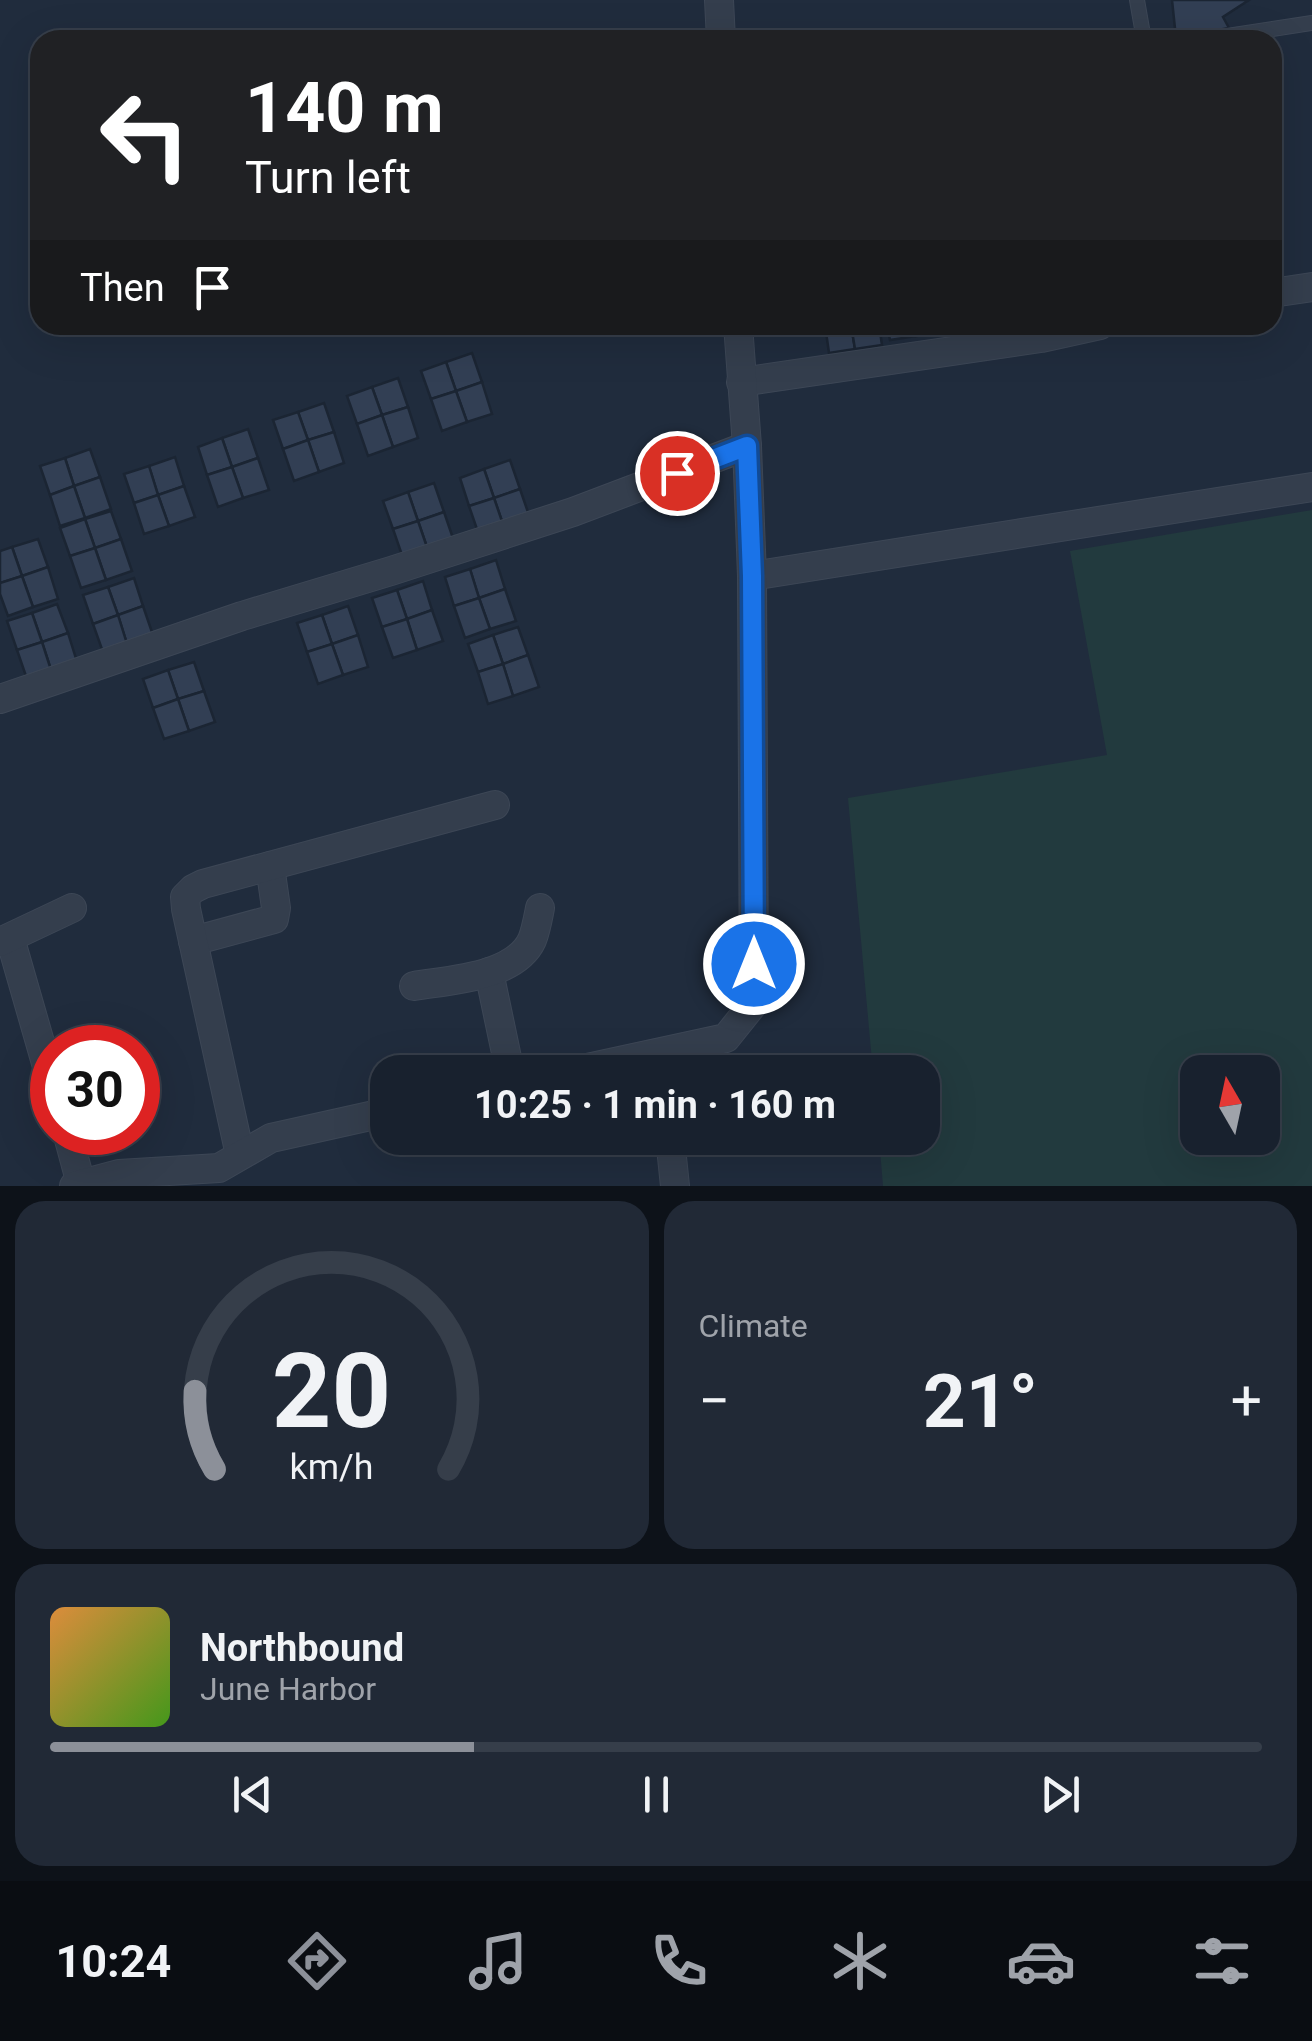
<!DOCTYPE html>
<html lang="en">
<head>
<meta charset="utf-8">
<style>
	body { margin:0; font-family:Roboto,sans-serif; background:#212936; color:#f1f3f6; height:100vh; display:flex; flex-direction:column; font-size:38px; white-space:nowrap }
	* { box-sizing:border-box; margin:0 }
	p { font-size:32px; color:#9fa3aa }
	.icon { flex:none; width:55px; height:55px; fill:none; stroke:currentColor; stroke-width:2; stroke-linecap:round; stroke-linejoin:round }
	.map { position:relative; height:1186px; overflow:hidden }
	.sheet { display:flex; flex-direction:column; gap:15px; padding:15px; background:#0d1219; flex:1 }
	.sheet>* { flex:none }
	.hud { position:absolute; left:30px; top:30px; width:1252px; height:305px; border-radius:30px; box-shadow:0 10px 40px #0002,0 0 0 2px #363e4a; background:#202124; color:#fff; overflow:hidden }
	.needle { width:65px; rotate:351deg }
	.buttons { position:absolute; left:1180px; top:1055px; display:grid; gap:20px }
	.buttons a { display:grid; place-items:center; width:100px; height:100px; border-radius:20px; background:#18212e; box-shadow:0 10px 40px #0002,0 0 0 2px #363e4a; font-size:50px }
	.speed { position:absolute; left:30px; top:1025px; display:flex; gap:20px; font-size:50px; font-weight:700; text-align:center }
	.speed>* { display:grid; place-content:center; width:130px; height:130px; border-radius:50%; background:#18212e; box-shadow:0 10px 40px #0002,0 0 0 2px #363e4a; line-height:1 }
	.speed .limit { border:15px solid #d22; background:#fff; color:#111 }
	.pin { position:absolute; display:grid; place-items:center; width:85px; height:85px; color:#fff; margin:-42px; border:5px solid #fff; border-radius:50%; box-shadow:0 2px 10px #0007 }
	.me { position:absolute; width:110px; margin:-55px; rotate:0deg; stroke-linejoin:round; filter:drop-shadow(0 0 8px #0008) }
	.turn { display:flex; align-items:center; gap:35px; height:210px; padding:0 50px; font-size:45px }
	.turn .icon { width:130px; height:130px; stroke-width:2.5 }
	.turn b { display:block; font-size:70px; line-height:85px }
	.then { display:flex; align-items:center; height:95px; padding:0 50px; background:#0003; gap:20px; font-size:38px }
	.big { font-size:75px; font-weight:700; line-height:1.1 }
	.sheet .tile { flex:1; display:flex; flex-direction:column; justify-content:center; gap:15px; min-width:0; padding:0 35px; border-radius:30px; background:#212936 }
	.sheet .dial { align-items:center; gap:0 }
	.dial svg { height:260px; overflow:visible; fill:none; stroke:#363e4a; stroke-width:7; stroke-linecap:round; text-anchor:middle }
	.dial text { fill:#f1f3f6; stroke:none }
	.song { display:flex; align-items:center; gap:30px }
	.cover { width:120px; height:120px; border-radius:15px; background:linear-gradient(135deg,hsl(30 70% 55%),hsl(100 70% 35%)) }
	.played { height:10px; border-radius:5px; background:linear-gradient(90deg,#8c9099 35%,#363e4a 35%) }
	.keys { display:flex; justify-content:space-around; direction:ltr }
	.heat { display:flex; justify-content:space-between; align-items:center; font-size:55px; direction:ltr }
	.sheet .tiles { flex:1; display:grid; gap:15px; grid-template-columns:1fr 1fr }
	.tile:last-child { grid-column:span 2 }
	.trip { position:absolute; left:370px; top:1055px; width:570px; height:100px; border-radius:30px; background:#18212e; box-shadow:0 10px 40px #0002,0 0 0 2px #363e4a; font-weight:700; line-height:100px; text-align:center }
	.menu { display:flex; height:160px; justify-content:space-around; align-items:center; background:#0a0d12; color:#9fa3aa }
	.menu .icon { width:70px; height:70px }
	.menu .on { color:#8c9099 }
	.menu b { font-size:45px; color:#f1f3f6 }
	.map>svg:first-child { display:block }
	.green { fill:#223a3e; fill-rule:evenodd }
	.building { fill:#323f54; stroke:#1b2533; stroke-width:2.5 }
	.lines { fill:none; stroke-linecap:round; stroke-linejoin:round }
	.service-casing { stroke:#3d4756; stroke-width:16 }
	.minor-casing { stroke:#3d4756; stroke-width:30 }
	.service { stroke:#343e4d; stroke-width:14 }
	.minor { stroke:#343e4d; stroke-width:28 }
	.route-casing { stroke:#114b97; stroke-width:25 }
	.route { stroke:#1a73e8; stroke-width:18 }
</style>
</head>
<body>
<div class="map">
<svg width="1312" height="1186" viewBox="0 0 1312 1186">
	<rect width="100%" height="100%" fill="#202c3d"/>
	<path class="green" d="M1312,510V1186H883L879,1138H922V1072H873L848,798L1107,755L1070,551ZM1198,1072H1262V1138H1198Z"/>
	<g class="building">
		<polygon points="1172,0 1249,0 1223,17 1229,28 1176,38"/>
		<polygon points="825,325 851,325 855,349 829,353"/>
		<polygon points="851,325 879,325 882,345 855,349"/>
		<polygon points="887,325 914,325 916,336 890,340"/>
		<polygon points="914,325 942,325 943,331 916,336"/>
		<polygon points="472,353 482,382 456,391 446,362"/>
		<polygon points="446,362 456,391 431,399 421,371"/>
		<polygon points="398,378 408,407 382,415 372,387"/>
		<polygon points="482,382 492,414 467,422 456,391"/>
		<polygon points="372,387 382,415 357,424 347,396"/>
		<polygon points="456,391 467,422 442,431 431,399"/>
		<polygon points="324,403 334,432 308,440 298,412"/>
		<polygon points="408,407 418,438 393,447 382,415"/>
		<polygon points="298,412 308,440 283,449 273,420"/>
		<polygon points="382,415 393,447 368,456 357,424"/>
		<polygon points="248,429 258,458 232,467 222,438"/>
		<polygon points="334,432 344,463 319,472 308,440"/>
		<polygon points="222,438 232,467 207,475 198,447"/>
		<polygon points="308,440 319,472 294,481 283,449"/>
		<polygon points="90,449 100,477 74,486 65,458"/>
		<polygon points="175,457 184,486 158,495 149,466"/>
		<polygon points="65,458 74,486 50,495 40,466"/>
		<polygon points="258,458 269,490 243,498 232,467"/>
		<polygon points="510,460 520,489 494,498 484,469"/>
		<polygon points="149,466 158,495 134,503 124,474"/>
		<polygon points="232,467 243,498 218,507 207,475"/>
		<polygon points="484,469 494,498 469,506 460,478"/>
		<polygon points="100,477 111,509 85,518 74,486"/>
		<polygon points="434,483 444,512 418,521 408,492"/>
		<polygon points="74,486 85,518 60,526 50,495"/>
		<polygon points="184,486 195,517 169,526 158,495"/>
		<polygon points="520,489 531,521 505,530 494,498"/>
		<polygon points="408,492 418,521 393,529 383,501"/>
		<polygon points="158,495 169,526 144,534 134,503"/>
		<polygon points="494,498 505,530 480,538 469,506"/>
		<polygon points="111,511 121,539 95,548 85,519"/>
		<polygon points="444,512 455,544 429,553 418,521"/>
		<polygon points="85,519 95,548 70,556 60,528"/>
		<polygon points="418,521 429,553 404,561 393,529"/>
		<polygon points="38,539 48,567 22,576 12,547"/>
		<polygon points="121,539 132,571 106,580 95,548"/>
		<polygon points="12,547 22,576 0,583 0,551"/>
		<polygon points="95,548 106,580 81,588 70,556"/>
		<polygon points="496,560 505,589 479,598 470,569"/>
		<polygon points="48,567 58,599 33,607 22,576"/>
		<polygon points="470,569 479,598 454,606 445,577"/>
		<polygon points="22,576 33,607 8,616 0,594 0,583"/>
		<polygon points="134,578 143,606 118,615 108,587"/>
		<polygon points="423,581 432,610 407,619 397,590"/>
		<polygon points="108,587 118,615 93,624 83,595"/>
		<polygon points="505,589 516,621 490,629 479,598"/>
		<polygon points="397,590 407,619 382,627 372,598"/>
		<polygon points="479,598 490,629 465,638 454,606"/>
		<polygon points="57,604 68,633 42,642 32,613"/>
		<polygon points="143,606 154,638 128,647 118,615"/>
		<polygon points="348,606 358,635 332,644 322,615"/>
		<polygon points="432,610 443,641 417,650 407,619"/>
		<polygon points="32,613 42,642 17,650 7,621"/>
		<polygon points="118,615 128,647 104,655 93,624"/>
		<polygon points="322,615 332,644 307,652 297,623"/>
		<polygon points="407,619 417,650 393,658 382,627"/>
		<polygon points="518,627 528,655 503,664 493,635"/>
		<polygon points="68,633 78,665 52,673 42,642"/>
		<polygon points="358,635 368,667 343,675 332,644"/>
		<polygon points="493,635 503,664 478,672 468,644"/>
		<polygon points="42,642 52,673 28,682 17,650"/>
		<polygon points="332,644 343,675 318,684 307,652"/>
		<polygon points="528,655 539,687 513,696 503,664"/>
		<polygon points="194,662 204,691 178,699 168,670"/>
		<polygon points="503,664 513,696 488,704 478,672"/>
		<polygon points="168,670 178,699 153,708 143,679"/>
		<polygon points="204,691 215,722 189,731 178,699"/>
		<polygon points="178,699 189,731 164,739 153,708"/>
	</g>
	<g class="lines">
		<defs>
			<g id="service">
				<polyline points="1137,0 1144,40"/>
				<polyline points="1201,40 1312,23"/>
			</g>
			<g id="minor">
				<polyline points="719,0 721,40"/>
				<polyline points="1272,293 1312,287"/>
				<polyline points="741,382 1041,338 1100,325"/>
				<polyline points="752,576 1312,487"/>
				<polyline points="0,699 242,616 391,571 573,512 747,446"/>
				<polyline points="10,938 52,1084"/>
				<polyline points="193,941 274,919 276,908 270,866"/>
				<polyline points="0,942 72,908"/>
				<polyline points="489,972 510,1072"/>
				<path d="M414,986C450,980 515,977 532,940C536,930 538,918 540,908"/>
				<polyline points="569,1072 726,1038 754,1003 752,576 747,446 738,325"/>
				<polyline points="67,1132 81,1184"/>
				<polyline points="670,1138 675,1186"/>
				<polyline points="240,1155 186,909 185,897 193,889 203,884 495,805"/>
				<polyline points="74,1186 119,1174 219,1168 271,1138 388,1112"/>
			</g>
		</defs>
		<use href="#service" class="service-casing"/>
		<use href="#minor" class="minor-casing"/>
		<use href="#service" class="service"/>
		<use href="#minor" class="minor"/>
	</g>
	<g class="lines">
		<defs>
			<polyline id="route" points="677,473 747,446 752,576 754,964"/>
		</defs>
		<use href="#route" class="route-casing"/>
		<use href="#route" class="route"/>
	</g>
</svg>
<div class="buttons">
<a><svg class="needle" viewBox="-14 -14 28 28"><path d="M0-13l5 13h-10z" fill="#e53935"/><path d="M0 13l5-13h-10z" fill="#9fa3aa"/></svg></a>
</div>
<div class="speed"><div class="limit">30</div></div>
<div class="pin" style="left:677px;top:473px;background:#d93025"><svg class="icon" aria-label="arrive" viewBox="0 0 24 24"><path d="M6 21V4h12l-3 4 3 4H6"/></svg></div>
<svg class="me" style="left:754px;top:964px" viewBox="-20 -20 40 40"><circle r="17" fill="#1a73e8" stroke="#fff" stroke-width="3"/><path d="M0-11L8 9 0 5-8 9z" fill="#fff"/></svg>
<div class="trip">10:25 · 1 min · 160 m</div>
<div class="hud">
<div class="turn"><svg class="icon" aria-label="left" viewBox="0 0 24 24"><path d="M17 20v-9H6M10 6l-5 5 5 5"/></svg><div><b>140 m</b>Turn left</div></div>
<div class="then">Then<svg class="icon" aria-label="arrive" viewBox="0 0 24 24"><path d="M6 21V4h12l-3 4 3 4H6"/></svg></div>
</div>
</div>
<section class="sheet">
<div class="tiles">
<div class="tile dial"><svg viewBox="0 0 100 80">
<path d="M14 69A42 42 0 1 1 86 69"/>
<path d="M14 69A42 42 0 0 1 8 45" stroke="#8c9099"/>
<text x="50" y="56" font-size="32" font-weight="700">20</text>
<text x="50" y="72" font-size="11">km/h</text>
</svg></div>
<div class="tile"><p>Climate</p>
<div class="heat"><a>−</a><b class="big">21°</b><a>+</a></div>
</div>
<div class="tile">
<div class="song"><i class="cover"></i><div><b>Northbound</b><p>June Harbor</p></div></div>
<div class="played"></div>
<div class="keys"><svg class="icon" aria-label="previous" viewBox="0 0 24 24"><path d="M18 5L8 12l10 7zM5 5v14"/></svg><svg class="icon" aria-label="pause" viewBox="0 0 24 24"><path d="M8 5v14M16 5v14"/></svg><svg class="icon" aria-label="next" viewBox="0 0 24 24"><path d="M6 5l10 7-10 7zM19 5v14"/></svg></div>
</div>
</div>
</section>
<nav class="menu">
<b>10:24</b>
<svg class="icon on" aria-label="directions" viewBox="0 0 24 24"><path d="M12 3l9 9-9 9-9-9zM9 14v-3h6M13 9l2 2-2 2"/></svg>
<svg class="icon" aria-label="music" viewBox="0 0 24 24"><path d="M9 18V5l10-2v13"/><circle cx="6" cy="18" r="3"/><circle cx="16" cy="16" r="3"/></svg>
<svg class="icon" aria-label="phone" viewBox="0 0 24 24"><path d="M5 4h4l2 5-3 2q2 4 5 5l2-3 5 2v4C11 20 4 13 5 4z"/></svg>
<svg class="icon" aria-label="climate" viewBox="0 0 24 24"><path d="M12 3v18M4 7l16 10M4 17L20 7"/></svg>
<svg class="icon" aria-label="car" viewBox="0 0 24 24"><path d="M5 17H2v-5l4-1 3-4h7l3 4 3 1v5h-3M9 17h6M6 11h13"/><circle cx="7" cy="17" r="2"/><circle cx="17" cy="17" r="2"/></svg>
<svg class="icon" aria-label="filters" viewBox="0 0 24 24"><path d="M4 7h16M4 17h16"/><circle cx="9" cy="7" r="2"/><circle cx="15" cy="17" r="2"/></svg>
</nav>
</body>
</html>
